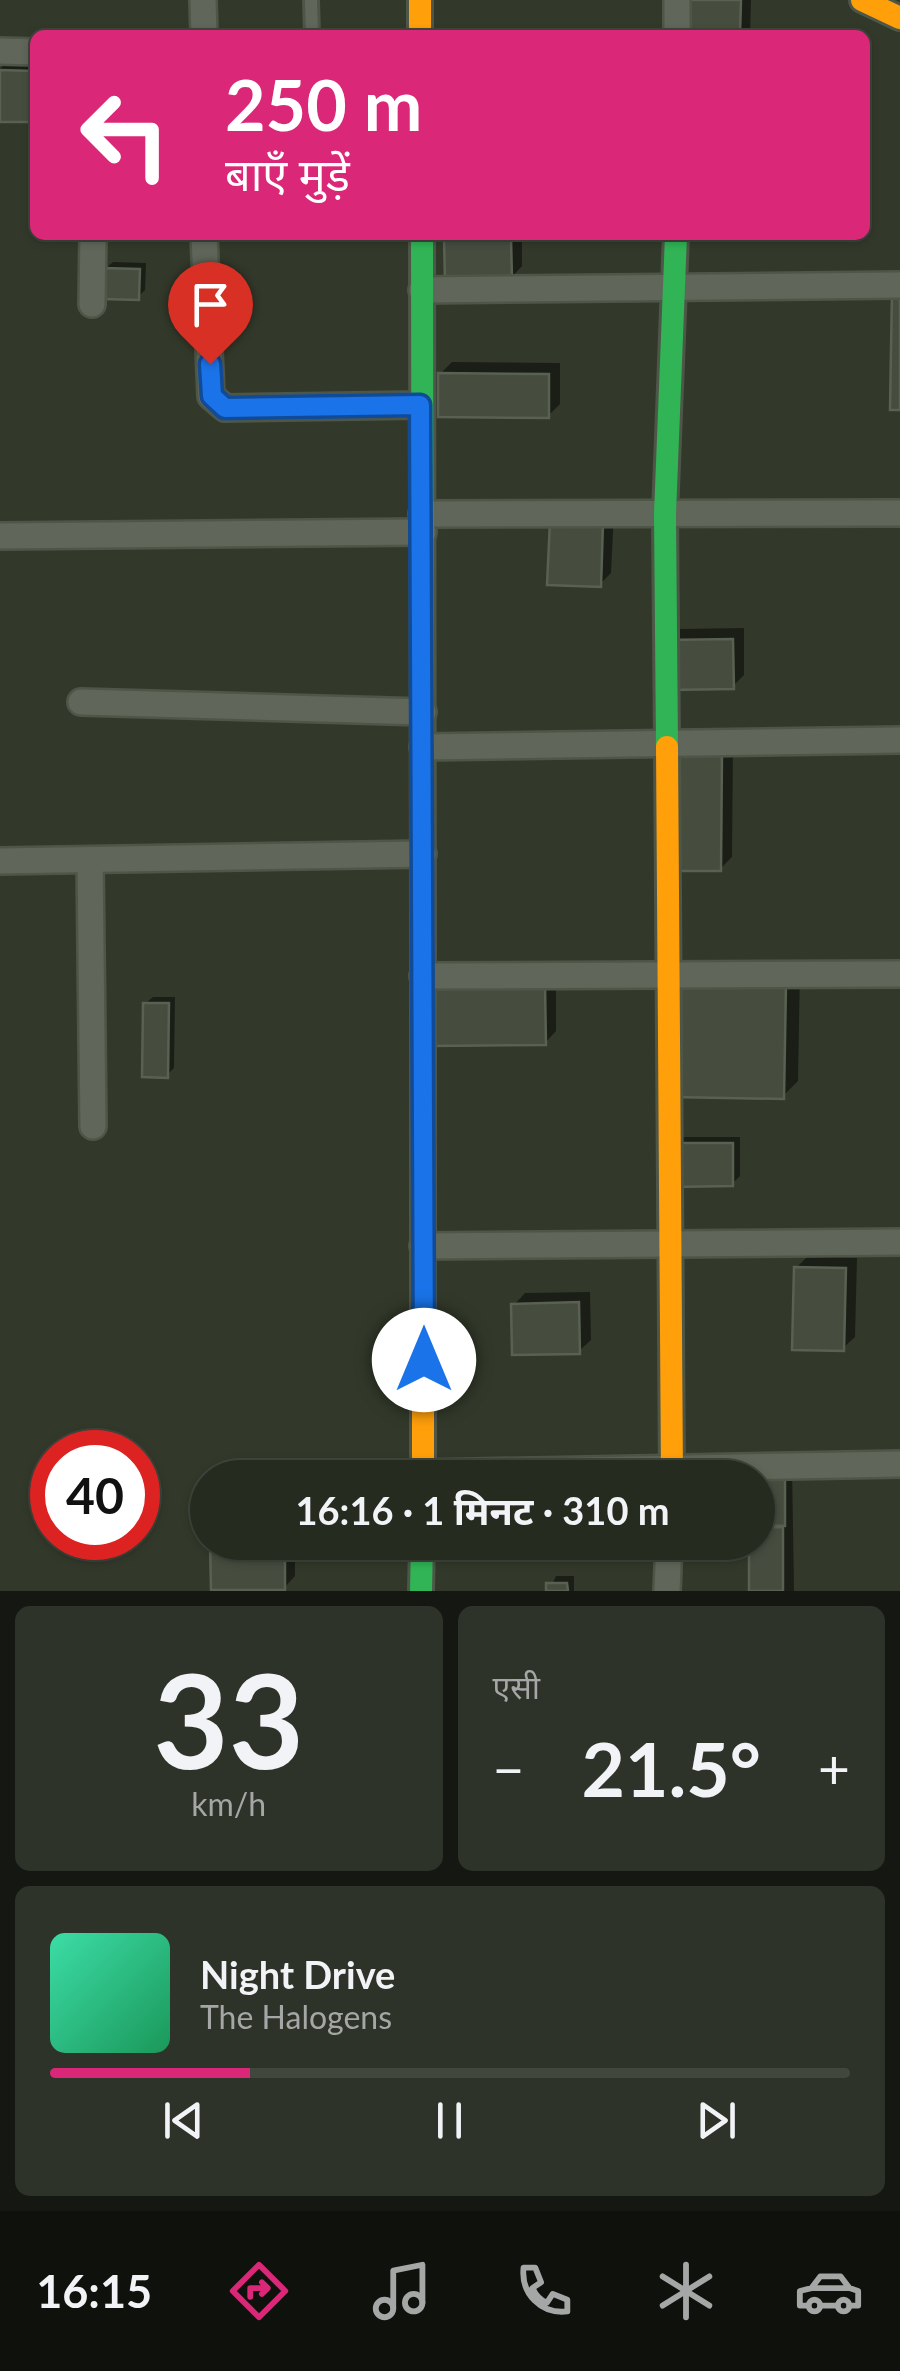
<!DOCTYPE html>
<html lang="hi">
<head>
<meta charset="utf-8">
<style>
	body { margin:0; font-family:Lato,"Noto Sans Devanagari",sans-serif; background:#2e3329; color:#f1f3f6; height:100vh; display:flex; flex-direction:column; font-size:38px; white-space:nowrap }
	* { box-sizing:border-box; margin:0 }
	p { font-size:32px; color:#a4a7a5 }
	.icon { flex:none; width:55px; height:55px; fill:none; stroke:currentColor; stroke-width:2; stroke-linecap:round; stroke-linejoin:round }
	.map { position:relative; height:1591px; overflow:hidden }
	.side { display:flex; flex-direction:column; gap:15px; padding:15px; background:#151812; flex:1 }
	.side>* { flex:none }
	.guide { position:absolute; left:30px; top:30px; width:840px; height:210px; border-radius:15px; box-shadow:0 2px 8px #0004,0 0 0 2px #42473e; background:#db2777; color:#fff; overflow:hidden }
	.speed { position:absolute; left:30px; top:1430px; display:flex; gap:20px; font-size:50px; font-weight:700; text-align:center }
	.speed>* { display:grid; place-content:center; width:130px; height:130px; border-radius:50%; background:#262b20; box-shadow:0 2px 8px #0004,0 0 0 2px #42473e; line-height:1 }
	.speed .limit { border:15px solid #d22; background:#fff; color:#111 }
	.pin { position:absolute; display:grid; place-items:center; width:85px; height:85px; color:#fff; margin:-102px -42px; border-radius:50% 50% 50% 0; rotate:-45deg; box-shadow:0 0 10px #0007 }
	.pin .icon { rotate:45deg }
	.me { position:absolute; width:110px; margin:-55px; rotate:0deg; stroke-linejoin:round; filter:drop-shadow(0 0 8px #0008) }
	.turn { display:flex; align-items:center; gap:35px; height:210px; padding:0 30px; font-size:45px }
	.turn .icon { width:130px; height:130px; stroke-width:2.5 }
	.turn b { display:block; font-size:70px; line-height:85px }
	.big { font-size:75px; font-weight:700; line-height:1.1 }
	.side .card { flex:1; display:flex; flex-direction:column; justify-content:center; gap:15px; min-width:0; padding:0 35px; border-radius:15px; background:#2e3329 }
	.side .dial { align-items:center; gap:0 }
	.dial b { font-size:130px; line-height:1 }
	.song { display:flex; align-items:center; gap:30px }
	.cover { width:120px; height:120px; border-radius:15px; background:linear-gradient(135deg,hsl(160 70% 55%),hsl(150 70% 35%)) }
	.played { height:10px; border-radius:5px; background:linear-gradient(90deg,#db2777 25%,#42473e 25%) }
	.keys { display:flex; justify-content:space-around; direction:ltr }
	.heat { display:flex; justify-content:space-between; align-items:center; font-size:55px; direction:ltr }
	.side .tiles { flex:1; display:grid; gap:15px; grid-template-columns:1fr 1fr }
	.card:last-child { grid-column:span 2 }
	.trip { position:absolute; left:190px; top:1460px; width:585px; height:100px; border-radius:50px; background:#262b20; box-shadow:0 2px 8px #0004,0 0 0 2px #42473e; font-weight:700; line-height:100px; text-align:center }
	.menu { display:flex; height:160px; justify-content:space-around; align-items:center; background:#0f110d; color:#a4a7a5 }
	.menu .icon { width:70px; height:70px }
	.menu .selected { color:#db2777 }
	.menu b { font-size:45px; color:#f1f3f6 }
	.map>svg:first-child { display:block }
	.shadow { fill:#0007 }
	.building { fill:#464d3f; stroke:#596152; stroke-width:2.5 }
	.lines { fill:none; stroke-linecap:round; stroke-linejoin:round }
	.lane-casing { stroke:#4e5648; stroke-width:18 }
	.street-casing { stroke:#4e5648; stroke-width:30 }
	.fast-casing { stroke:#4e5648; stroke-width:28 }
	.slow-casing { stroke:#4e5648; stroke-width:28 }
	.jam-casing { stroke:#4e5648; stroke-width:28 }
	.lane { stroke:#60675a; stroke-width:12 }
	.street { stroke:#60675a; stroke-width:25 }
	.fast { stroke:#30b455; stroke-width:22 }
	.slow { stroke:#ff9f0a; stroke-width:22 }
	.jam { stroke:#e5322d; stroke-width:22 }
	.route-casing { stroke:#114b97; stroke-width:25 }
	.route { stroke:#1a73e8; stroke-width:18 }
</style>
</head>
<body>
<div class="map">
<svg width="900" height="1591" viewBox="0 0 900 1591">
	<rect width="100%" height="100%" fill="#32392a"/>
	<g class="shadow">
		<polygon points="692,0 751,0 750,35 690,35"/>
		<polygon points="5,64 35,64 35,120 0,119 0,69"/>
		<polygon points="450,235 522,235 522,266 511,278 446,239"/>
		<polygon points="113,262 146,263 145,290 138,297 105,269"/>
		<polygon points="452,362 560,363 560,404 548,416 440,374"/>
		<polygon points="614,513 611,573 600,584 553,522"/>
		<polygon points="744,628 744,675 733,686 668,641 679,629"/>
		<polygon points="733,742 732,857 720,869 671,753"/>
		<polygon points="800,970 798,1081 783,1096 676,1095"/>
		<polygon points="556,975 556,1031 545,1043 432,1044"/>
		<polygon points="153,997 175,997 174,1068 167,1075 145,1004"/>
		<polygon points="682,1137 740,1137 740,1176 732,1184 674,1184"/>
		<polygon points="808,1256 857,1258 855,1337 843,1348 796,1268"/>
		<polygon points="590,1292 591,1340 579,1351 514,1305 525,1293"/>
		<polygon points="792,1463 794,1591 752,1591 758,1478"/>
		<polygon points="224,1474 295,1474 295,1478 221,1478"/>
		<polygon points="213,1542 295,1542 295,1576 284,1588"/>
		<polygon points="556,1576 574,1576 574,1591 549,1591"/>
	</g>
	<g class="building">
		<polygon points="689,0 741,0 740,35 688,35"/>
		<polygon points="0,70 35,71 35,122 0,122"/>
		<polygon points="511,237 512,280 445,282 444,238"/>
		<polygon points="103,268 140,269 139,300 102,299"/>
		<polygon points="892,291 900,291 900,410 890,410"/>
		<polygon points="438,373 549,374 549,418 438,417"/>
		<polygon points="550,521 603,523 601,587 547,585"/>
		<polygon points="733,639 734,689 666,690 665,640"/>
		<polygon points="668,752 722,753 721,871 667,871"/>
		<polygon points="675,983 786,984 784,1099 673,1097"/>
		<polygon points="545,985 546,1045 429,1046 428,986"/>
		<polygon points="143,1003 169,1003 168,1078 142,1077"/>
		<polygon points="672,1143 733,1143 733,1186 672,1187"/>
		<polygon points="794,1267 846,1268 844,1351 792,1350"/>
		<polygon points="579,1302 580,1354 512,1355 511,1304"/>
		<polygon points="785,1470 785,1526 758,1525 758,1478"/>
		<polygon points="783,1527 783,1591 749,1591 749,1542 758,1542 758,1528"/>
		<polygon points="210,1542 285,1542 285,1590 211,1590"/>
		<polygon points="546,1583 567,1583 568,1591 546,1591"/>
	</g>
	<g class="lines">
		<defs>
			<polyline id="lane" points="311,0 312,35"/>
			<g id="street">
				<polyline points="203,0 204,35"/>
				<polyline points="677,35 677,0"/>
				<polyline points="0,51 35,52"/>
				<polyline points="204,235 211,396 225,408 420,405"/>
				<polyline points="422,290 900,285"/>
				<polyline points="92,304 93,235"/>
				<polyline points="422,514 900,513"/>
				<polyline points="0,536 423,532"/>
				<polyline points="81,702 423,712"/>
				<polyline points="423,747 900,740"/>
				<polyline points="90,860 93,1126"/>
				<polyline points="0,861 423,854"/>
				<polyline points="423,976 900,974"/>
				<polyline points="423,1246 900,1242"/>
				<polyline points="423,1473 900,1464"/>
				<polyline points="667,1591 669,1542"/>
			</g>
			<g id="fast">
				<polyline points="422,235 423,972"/>
				<polyline points="667,747 665,514 676,235"/>
				<polyline points="421,1591 422,1542"/>
			</g>
			<g id="slow">
				<polyline points="420,0 420,35"/>
				<polyline points="862,0 900,18"/>
				<polyline points="667,747 672,1478"/>
				<polyline points="423,1276 423,1478"/>
			</g>
			<polyline id="jam" points="423,972 423,1276"/>
		</defs>
		<use href="#lane" class="lane-casing"/>
		<use href="#street" class="street-casing"/>
		<use href="#fast" class="fast-casing"/>
		<use href="#slow" class="slow-casing"/>
		<use href="#jam" class="jam-casing"/>
		<use href="#lane" class="lane"/>
		<use href="#street" class="street"/>
		<use href="#fast" class="fast"/>
		<use href="#slow" class="slow"/>
		<use href="#jam" class="jam"/>
	</g>
	<g class="lines">
		<defs>
			<polyline id="route" points="210,364 212,396 225,408 420,405 424,1360"/>
		</defs>
		<use href="#route" class="route-casing"/>
		<use href="#route" class="route"/>
	</g>
</svg>
<div class="speed"><div class="limit">40</div></div>
<div class="pin" style="left:210px;top:364px;background:#d93025"><svg class="icon" aria-label="arrive" viewBox="0 0 24 24"><path d="M6 21V4h12l-3 4 3 4H6"/></svg></div>
<svg class="me" style="left:424px;top:1360px" viewBox="-20 -20 40 40"><circle r="19" fill="#fff"/><path d="M0-13L10 11 0 6-10 11z" fill="#1a73e8"/></svg>
<div class="trip">16:16 · 1 मिनट · 310 m</div>
<div class="guide">
<div class="turn"><svg class="icon" aria-label="left" viewBox="0 0 24 24"><path d="M17 20v-9H6M10 6l-5 5 5 5"/></svg><div><b>250 m</b>बाएँ मुड़ें</div></div>
</div>
</div>
<section class="side">
<div class="tiles">
<div class="card dial"><b>33</b><p>km/h</p></div>
<div class="card"><p>एसी</p>
<div class="heat"><a>−</a><b class="big">21.5°</b><a>+</a></div>
</div>
<div class="card">
<div class="song"><i class="cover"></i><div><b>Night Drive</b><p>The Halogens</p></div></div>
<div class="played"></div>
<div class="keys"><svg class="icon" aria-label="previous" viewBox="0 0 24 24"><path d="M18 5L8 12l10 7zM5 5v14"/></svg><svg class="icon" aria-label="pause" viewBox="0 0 24 24"><path d="M8 5v14M16 5v14"/></svg><svg class="icon" aria-label="next" viewBox="0 0 24 24"><path d="M6 5l10 7-10 7zM19 5v14"/></svg></div>
</div>
</div>
</section>
<nav class="menu">
<b>16:15</b>
<svg class="icon selected" aria-label="directions" viewBox="0 0 24 24"><path d="M12 3l9 9-9 9-9-9zM9 14v-3h6M13 9l2 2-2 2"/></svg>
<svg class="icon" aria-label="music" viewBox="0 0 24 24"><path d="M9 18V5l10-2v13"/><circle cx="6" cy="18" r="3"/><circle cx="16" cy="16" r="3"/></svg>
<svg class="icon" aria-label="phone" viewBox="0 0 24 24"><path d="M5 4h4l2 5-3 2q2 4 5 5l2-3 5 2v4C11 20 4 13 5 4z"/></svg>
<svg class="icon" aria-label="climate" viewBox="0 0 24 24"><path d="M12 3v18M4 7l16 10M4 17L20 7"/></svg>
<svg class="icon" aria-label="car" viewBox="0 0 24 24"><path d="M5 17H2v-5l4-1 3-4h7l3 4 3 1v5h-3M9 17h6M6 11h13"/><circle cx="7" cy="17" r="2"/><circle cx="17" cy="17" r="2"/></svg>
</nav>
</body>
</html>
